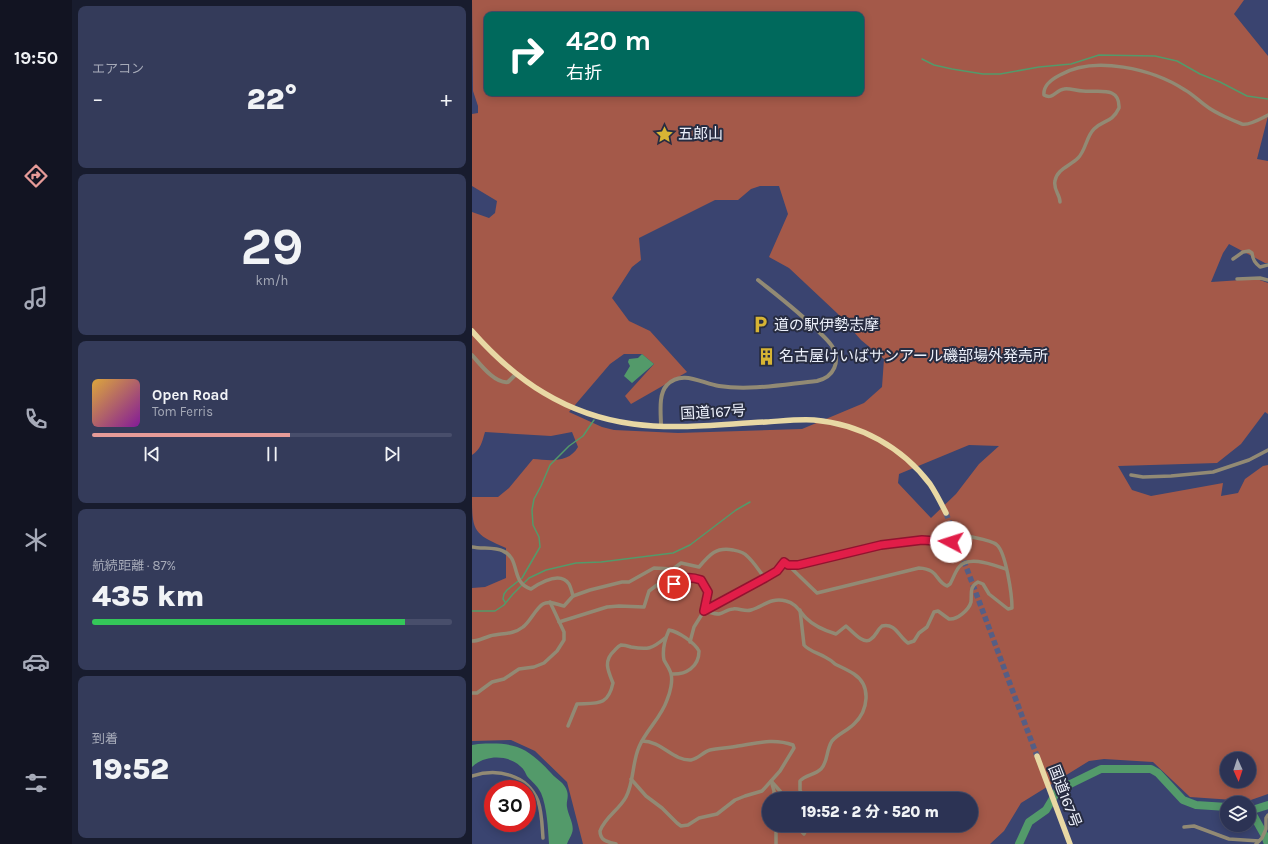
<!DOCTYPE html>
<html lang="ja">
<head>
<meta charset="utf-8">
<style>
	body { margin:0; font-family:Karla,"Noto Sans JP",sans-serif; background:#343b5a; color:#f1f3f6; height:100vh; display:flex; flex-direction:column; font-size:15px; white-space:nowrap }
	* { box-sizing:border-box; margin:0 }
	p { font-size:13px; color:#a6aab8 }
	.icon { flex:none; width:22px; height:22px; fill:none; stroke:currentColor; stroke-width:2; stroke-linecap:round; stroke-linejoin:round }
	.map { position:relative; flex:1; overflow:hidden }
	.drawer { display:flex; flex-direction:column; gap:6px; padding:6px; background:#181c2e; width:400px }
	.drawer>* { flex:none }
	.guide { position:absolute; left:12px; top:12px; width:380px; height:84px; border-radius:8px; box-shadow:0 2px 10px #0003,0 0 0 1px #484e6b; background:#00695c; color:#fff; overflow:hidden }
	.needle { width:26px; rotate:177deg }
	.fabs { position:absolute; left:748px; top:752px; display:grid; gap:8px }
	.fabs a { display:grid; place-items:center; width:36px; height:36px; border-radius:50%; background:#2c3354; box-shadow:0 2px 10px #0003,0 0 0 1px #484e6b; font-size:20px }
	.speed { position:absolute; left:12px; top:780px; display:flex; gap:8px; font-size:20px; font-weight:700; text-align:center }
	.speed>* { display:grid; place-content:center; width:52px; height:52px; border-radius:50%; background:#2c3354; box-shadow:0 2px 10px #0003,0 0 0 1px #484e6b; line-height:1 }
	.speed .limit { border:6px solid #d22; background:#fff; color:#111 }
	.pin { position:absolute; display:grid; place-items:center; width:34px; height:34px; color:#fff; margin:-17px; border:2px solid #fff; border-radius:50%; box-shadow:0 1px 4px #0007 }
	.me { position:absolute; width:44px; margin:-22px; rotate:275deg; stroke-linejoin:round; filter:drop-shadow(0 0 3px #0008) }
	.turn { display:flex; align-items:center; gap:14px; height:84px; padding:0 16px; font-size:18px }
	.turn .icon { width:52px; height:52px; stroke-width:2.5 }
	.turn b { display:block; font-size:28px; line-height:34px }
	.big { font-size:30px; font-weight:800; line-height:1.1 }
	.drawer .tile { flex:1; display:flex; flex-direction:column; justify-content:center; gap:6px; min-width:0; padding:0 14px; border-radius:8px; background:#343b5a }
	.drawer .dial { align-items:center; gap:0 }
	.dial b { font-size:52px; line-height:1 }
	.song { display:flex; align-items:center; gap:12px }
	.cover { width:48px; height:48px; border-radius:6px; background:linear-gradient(135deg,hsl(40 70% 55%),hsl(290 70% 35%)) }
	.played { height:4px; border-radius:2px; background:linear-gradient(90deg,#e69b98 55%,#484e6b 55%) }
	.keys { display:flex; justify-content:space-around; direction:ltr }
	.heat { display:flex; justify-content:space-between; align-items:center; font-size:22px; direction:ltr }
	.charge { height:6px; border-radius:3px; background:linear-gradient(90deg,#34c759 87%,#484e6b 0) }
	.trip { position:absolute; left:290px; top:792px; width:216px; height:40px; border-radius:20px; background:#2c3354; box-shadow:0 2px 10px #0003,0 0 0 1px #484e6b; font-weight:800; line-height:40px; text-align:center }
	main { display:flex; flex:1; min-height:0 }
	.tabs { display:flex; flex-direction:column; width:72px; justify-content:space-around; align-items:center; background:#121422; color:#a6aab8 }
	.tabs .icon { width:28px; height:28px }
	.tabs .current { color:#e69b98 }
	.tabs b { font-size:18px; color:#f1f3f6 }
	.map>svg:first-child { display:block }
	.forest { fill:#a45949; fill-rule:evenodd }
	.water { fill:#539a6a }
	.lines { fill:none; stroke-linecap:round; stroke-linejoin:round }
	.stream { stroke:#539a6a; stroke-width:1.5 }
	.river { stroke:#539a6a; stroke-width:8 }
	.trunk-tunnel { stroke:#555e85; stroke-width:5.5; stroke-dasharray:5.5 3; stroke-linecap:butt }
	.minor { stroke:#928a74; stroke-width:3.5 }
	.tertiary { stroke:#928a74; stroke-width:4 }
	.trunk { stroke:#e8d8a4; stroke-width:5.5 }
	.route-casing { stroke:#92132f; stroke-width:10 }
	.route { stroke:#e11d48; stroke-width:7 }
	.labels { text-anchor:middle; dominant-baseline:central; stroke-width:4; stroke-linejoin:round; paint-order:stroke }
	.poi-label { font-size:15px; fill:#ecf0fb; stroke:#272c41; text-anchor:start }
	.street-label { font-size:15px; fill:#ecf0fb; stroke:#272c41 }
</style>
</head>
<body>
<main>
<nav class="tabs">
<b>19:50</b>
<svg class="icon current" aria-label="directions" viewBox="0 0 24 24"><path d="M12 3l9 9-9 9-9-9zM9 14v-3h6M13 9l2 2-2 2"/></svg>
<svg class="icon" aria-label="music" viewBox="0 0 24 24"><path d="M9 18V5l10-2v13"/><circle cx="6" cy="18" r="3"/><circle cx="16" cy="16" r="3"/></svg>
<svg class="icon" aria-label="phone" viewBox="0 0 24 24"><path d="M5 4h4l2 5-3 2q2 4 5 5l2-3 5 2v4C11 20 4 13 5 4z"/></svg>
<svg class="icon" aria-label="climate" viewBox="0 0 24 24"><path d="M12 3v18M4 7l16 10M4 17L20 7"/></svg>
<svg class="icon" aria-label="car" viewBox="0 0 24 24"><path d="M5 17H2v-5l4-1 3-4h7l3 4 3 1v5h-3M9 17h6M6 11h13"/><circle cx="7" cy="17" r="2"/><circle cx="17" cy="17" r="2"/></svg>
<svg class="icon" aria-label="filters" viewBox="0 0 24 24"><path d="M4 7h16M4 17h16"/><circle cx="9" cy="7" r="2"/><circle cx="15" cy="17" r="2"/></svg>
</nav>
<section class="drawer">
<div class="tile"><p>エアコン</p>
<div class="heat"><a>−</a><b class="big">22°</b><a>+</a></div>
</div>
<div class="tile dial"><b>29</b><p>km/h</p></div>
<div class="tile">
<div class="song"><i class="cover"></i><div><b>Open Road</b><p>Tom Ferris</p></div></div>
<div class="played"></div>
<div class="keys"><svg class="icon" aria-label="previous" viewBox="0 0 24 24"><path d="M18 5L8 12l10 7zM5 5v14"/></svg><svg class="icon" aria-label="pause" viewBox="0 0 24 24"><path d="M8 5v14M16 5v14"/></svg><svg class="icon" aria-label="next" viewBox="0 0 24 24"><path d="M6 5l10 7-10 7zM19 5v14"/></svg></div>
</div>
<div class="tile"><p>航続距離 · 87%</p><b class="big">435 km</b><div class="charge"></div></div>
<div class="tile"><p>到着</p><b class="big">19:52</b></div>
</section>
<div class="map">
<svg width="796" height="844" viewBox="0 0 796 844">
	<rect width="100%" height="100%" fill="#3a4470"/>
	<path class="forest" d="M0,0H772L762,14L796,56V116L785,159L796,161V263H793L757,244L751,253L739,282L785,279L796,283V414L793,412L769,444L745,463L646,466L660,490L679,496L751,483L749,496L766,493L773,479L791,466L796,465V794L776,801L718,797L681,762L632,759L617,761L549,803L532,831L518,844H111L95,782L63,751L39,740L0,741V588L13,587L34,578V548C2,534 0,532 0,497H26L37,488L61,459C77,460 96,464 106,447L100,432L79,436L13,432C10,442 9,449 0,455V212L17,218L23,213L25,201L0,186V114L6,113V106L1,91ZM15,15H389V93H15ZM288,186H307L316,214L297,257L317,268L366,314L389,340L412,359L410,387L392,403L330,429L206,433L142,430L130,427L97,412L138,364L152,354H170L182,364L153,396L159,404L215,372L178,331L157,321L140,298L160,267L169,260L167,238L243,200H266L279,189ZM497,445L527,446L507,464L484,494L459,518L426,483L427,474ZM755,759H777V781H755ZM297,799H499V825H297Z"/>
	<g class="water">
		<polygon points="170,354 182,364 160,383 152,376 158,366 156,362 157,359 166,358"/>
		<path d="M6,744C43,742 54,746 79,773C84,779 93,783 95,791C97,797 94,802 95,807C96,815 103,825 100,833C99,837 96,840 95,844H77C76,828 75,807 69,793C65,785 60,782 55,776C53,772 52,769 48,766C35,754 12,755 0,767V745Z"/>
	</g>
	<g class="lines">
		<g class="stream">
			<polyline points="450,59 462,65 480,69 511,74 528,74 567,67 599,64 627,55 683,56 705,61 728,74 748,82 775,96 796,99"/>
			<polyline points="33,602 31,599 32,594 35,590 50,578 68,547 67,537 61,525 60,510 62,499 69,486 78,465 97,446 111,436 122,420"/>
			<polyline points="0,611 23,611 32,605 41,594 57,578 74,570 104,563 129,562 201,553 218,545 264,510 278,502"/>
		</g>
		<g class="river">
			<polyline points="777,811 796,805"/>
			<polyline points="779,811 793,836 796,844"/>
			<polyline points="547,844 557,822 574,810 586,790 629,769 679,769 686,773 711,800 724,805 755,807"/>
		</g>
		<polyline class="trunk-tunnel" points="474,513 565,756"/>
		<g class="minor">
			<path d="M588,202C588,194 581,190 583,181C585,169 598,166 606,158C614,150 614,137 622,129C631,120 640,123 647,108C648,85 625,93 611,91C604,91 598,88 592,89C584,90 581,100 572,95C571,86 580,79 588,75C622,55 681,69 713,90C722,95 729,103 737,108C744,113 762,121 770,124C777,126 790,118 796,115"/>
			<path d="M761,259L771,252L777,251L780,253C781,260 783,263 788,267L796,265"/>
			<polyline points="765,279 788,278 796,280"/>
			<polyline points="659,475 671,477 699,476 741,472 777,460 796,450"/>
			<path d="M0,547C9,549 24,547 31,551C49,558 38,583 59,589C68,583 88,571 97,584C99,588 100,592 101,596"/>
			<path d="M233,610L305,571L312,562L316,565L345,593L447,568C467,569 463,581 475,586L478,584C481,579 483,572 487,567C497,555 521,565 534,569"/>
			<path d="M328,610L332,645C337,651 346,653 353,657C357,659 360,661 363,664C369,667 376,670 382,674C400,686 396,711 382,724C375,731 366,734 360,741C354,750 356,762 349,769C343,775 333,775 328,781V790L332,799"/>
			<path d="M232,611C237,612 242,614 247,614C252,613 256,609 261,609C267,608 273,612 279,610C292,606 299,597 314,601C324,603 328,612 334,618C342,626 354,631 364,634L374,626C380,631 392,646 399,639C404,636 405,630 410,626C424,623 426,636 436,643L442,641L447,633L455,627L462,612L466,611L477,619C485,620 497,610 499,602C500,593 497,587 506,582L511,584L517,594L536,609L540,608C540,595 534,553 525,545C520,540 503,538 495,536C487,536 482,542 475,543L449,541L409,545L345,561L326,565H316"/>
			<polyline points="87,622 135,607 147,606 172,607 177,591 185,585 202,584 211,579 220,577 229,580 236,592 232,611 222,627 218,642"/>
			<path d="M0,641C7,641 11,638 18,636C29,633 41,635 51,627C58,622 64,608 71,604C78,600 86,605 92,606L101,596L118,590L150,582H157L182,568L201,569L209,563L227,567C238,554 244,547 261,550C266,551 272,552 275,556C282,562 287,571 293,578"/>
			<polyline points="0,693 5,693 20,682 32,679 47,669 62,667 72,663 85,651 92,640 92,632 78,602"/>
			<path d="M96,726L105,704C126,703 136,706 141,683C136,671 131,661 142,651C144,649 146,646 149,645C152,645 156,646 159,647C176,650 180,649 193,638"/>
			<path d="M0,776C25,768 55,774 66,801C70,812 70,826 71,838"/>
			<path d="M159,779L174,796L190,808L205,823L209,826L216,825L227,818L245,814L263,800L273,796L290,791L308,771L322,748L321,745C302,738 285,743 266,746C257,748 247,748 238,750C231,752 226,759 219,760C201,761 190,741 170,741"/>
			<polyline points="299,781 308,791 313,799"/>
			<polyline points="300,784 302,791 302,799"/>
			<polyline points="304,825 304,844"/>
			<polyline points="329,825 330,832 332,834 337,825"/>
			<polyline points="712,827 722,826 757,839 787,841"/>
			<path d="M144,844C136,842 128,841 128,831C133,817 147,810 154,797C162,782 160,763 167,747C174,730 189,718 195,700C198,693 201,681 199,674C198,669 194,664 192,660C190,650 193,639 197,630C207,632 222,642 227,651C227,667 214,675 199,674"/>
			<polyline points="784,844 790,838 794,829 794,818 796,815"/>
		</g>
		<g class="tertiary">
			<path d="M0,355C8,364 23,384 36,382L44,374"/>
			<path d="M189,426C189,414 186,394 195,385C210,369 231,384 247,386C278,391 314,384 345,381C362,377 369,362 360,346C356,340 350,335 345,330C327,312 306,296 286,280"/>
		</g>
		<g class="trunk">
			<path d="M0,331C44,381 94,415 161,424C205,430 250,424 294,422C310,421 326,419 342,420C388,424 430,447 458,484C464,493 469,503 474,513"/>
			<polyline points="565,756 598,844"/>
		</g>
	</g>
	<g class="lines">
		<defs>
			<path id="route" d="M202,584C213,577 217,576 229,580L236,592L232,611L293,578L305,571L312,562L316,565H326L409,545L450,540L479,542"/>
		</defs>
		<use href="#route" class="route-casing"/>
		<use href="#route" class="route"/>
	</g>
	<defs>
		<symbol id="sight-bare" viewBox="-9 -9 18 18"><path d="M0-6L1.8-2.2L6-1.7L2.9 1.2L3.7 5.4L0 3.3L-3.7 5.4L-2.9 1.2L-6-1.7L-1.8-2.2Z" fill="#d7b434" stroke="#272c41" stroke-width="2.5" paint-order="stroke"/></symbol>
		<symbol id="parking-bare" viewBox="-9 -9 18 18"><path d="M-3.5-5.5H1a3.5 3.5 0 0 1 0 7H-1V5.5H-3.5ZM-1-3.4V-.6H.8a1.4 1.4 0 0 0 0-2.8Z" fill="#d7b434" stroke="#272c41" stroke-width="2.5" paint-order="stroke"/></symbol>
		<symbol id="building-bare" viewBox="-9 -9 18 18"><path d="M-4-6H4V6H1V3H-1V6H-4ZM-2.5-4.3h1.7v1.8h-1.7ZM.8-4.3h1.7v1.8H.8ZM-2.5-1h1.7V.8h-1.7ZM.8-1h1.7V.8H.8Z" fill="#d7b434" stroke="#272c41" stroke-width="2.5" paint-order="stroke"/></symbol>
	</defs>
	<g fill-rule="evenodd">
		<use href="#sight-bare" x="180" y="122" width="25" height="25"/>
		<use href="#parking-bare" x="276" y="312" width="25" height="25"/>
		<use href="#building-bare" x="282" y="344" width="25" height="25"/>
	</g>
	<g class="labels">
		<g class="poi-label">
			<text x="206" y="134">五郎山</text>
			<text x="302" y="325">道の駅伊勢志摩</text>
			<text x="307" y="356">名古屋けいばサンアール磯部場外発売所</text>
		</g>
		<g class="street-label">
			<text transform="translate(241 412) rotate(-3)">国道167号</text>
			<text transform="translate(593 796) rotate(69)">国道167号</text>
		</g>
	</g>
</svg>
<div class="fabs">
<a><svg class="needle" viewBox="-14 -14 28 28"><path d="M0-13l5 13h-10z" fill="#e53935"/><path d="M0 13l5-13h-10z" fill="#a6aab8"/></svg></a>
<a><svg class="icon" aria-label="layers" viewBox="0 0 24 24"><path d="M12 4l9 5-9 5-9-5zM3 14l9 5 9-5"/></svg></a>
</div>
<div class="speed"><div class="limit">30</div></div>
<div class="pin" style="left:202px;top:584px;background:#d93025"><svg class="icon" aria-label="arrive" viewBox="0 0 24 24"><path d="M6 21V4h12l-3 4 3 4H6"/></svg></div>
<svg class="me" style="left:479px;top:542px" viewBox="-20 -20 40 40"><circle r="19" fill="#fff"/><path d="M0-13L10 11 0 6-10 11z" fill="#e11d48"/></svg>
<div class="trip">19:52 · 2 分 · 520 m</div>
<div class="guide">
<div class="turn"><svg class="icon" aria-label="right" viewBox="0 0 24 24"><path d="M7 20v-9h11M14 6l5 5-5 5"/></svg><div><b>420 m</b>右折</div></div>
</div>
</div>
</main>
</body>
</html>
